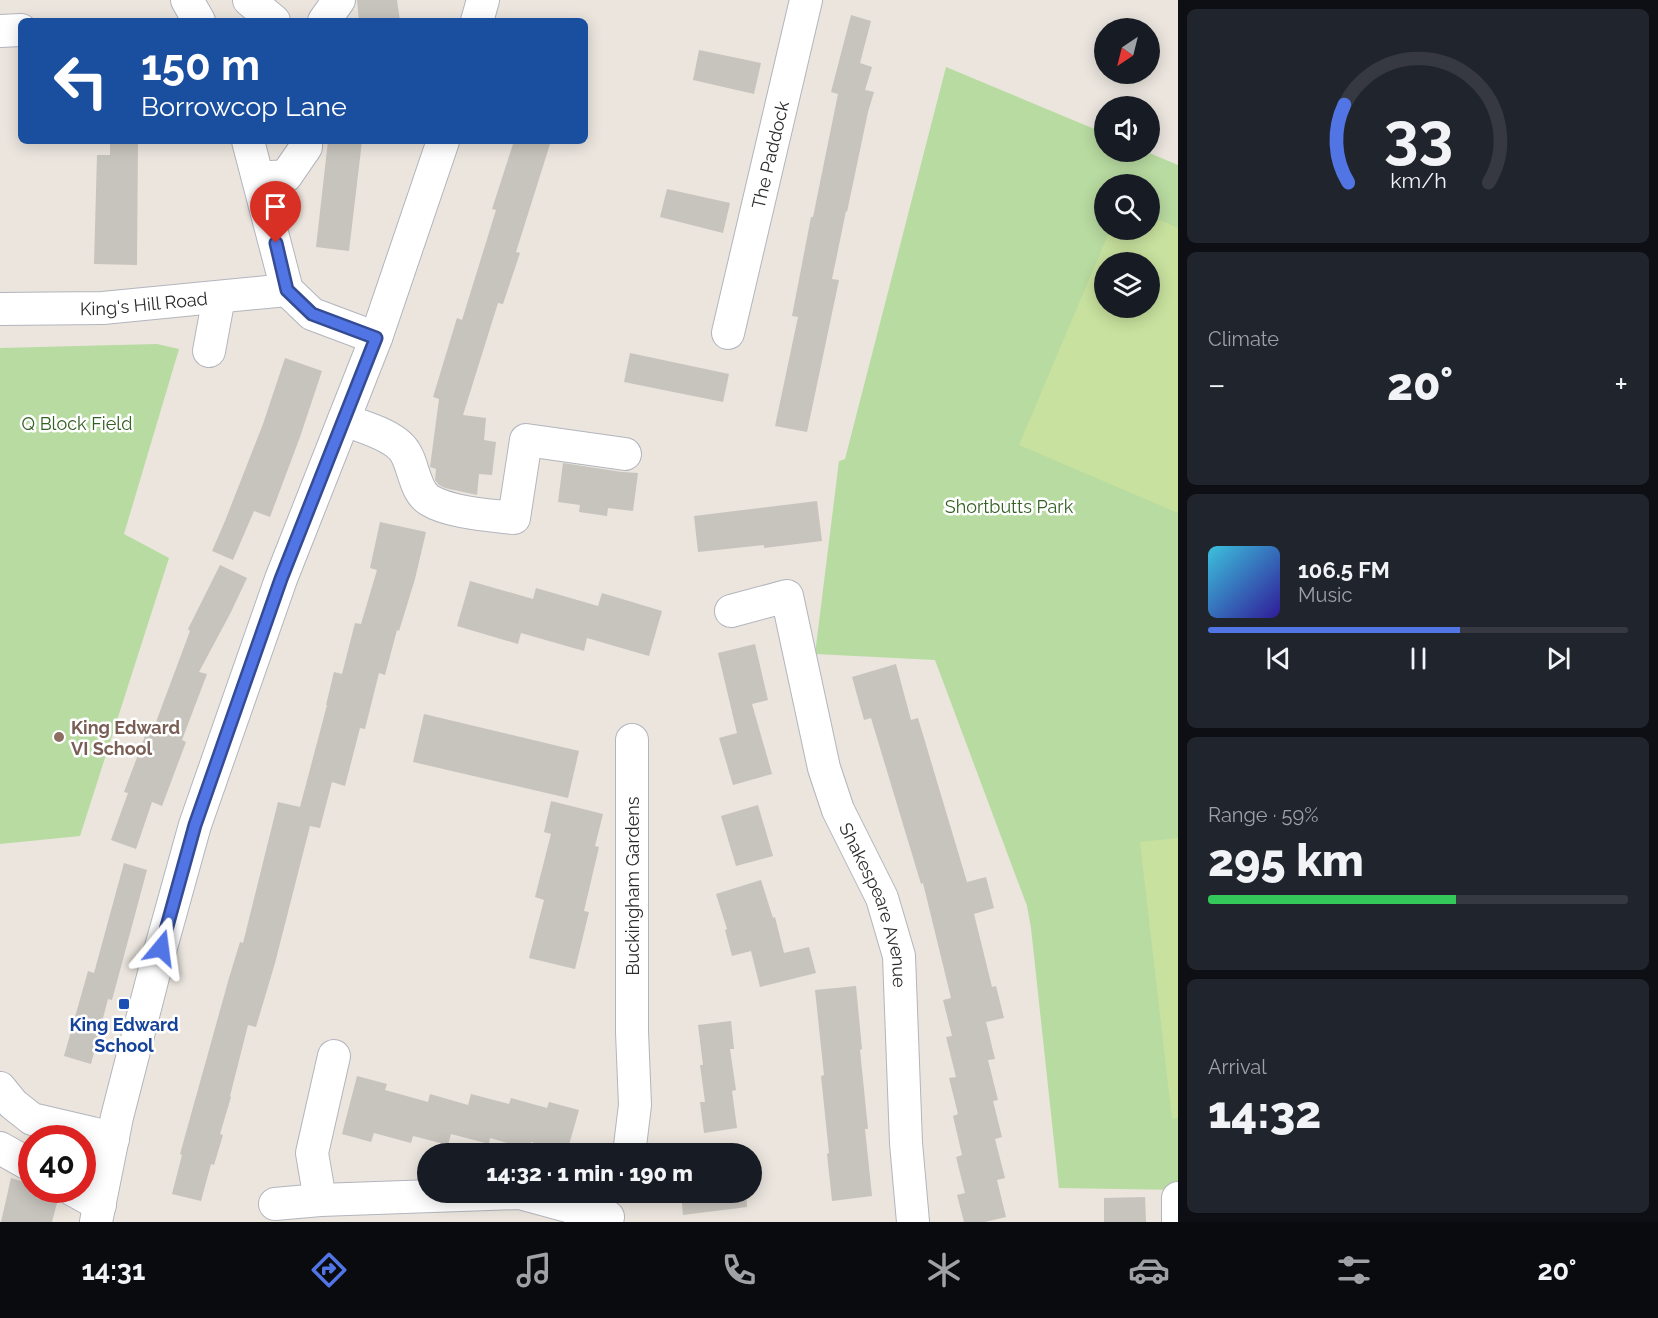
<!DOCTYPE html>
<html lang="en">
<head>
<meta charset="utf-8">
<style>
	body { margin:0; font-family:Raleway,sans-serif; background:#20242c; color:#f1f3f6; height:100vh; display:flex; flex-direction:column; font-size:22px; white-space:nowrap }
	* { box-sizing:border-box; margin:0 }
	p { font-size:20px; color:#9ea1a6 }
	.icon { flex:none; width:33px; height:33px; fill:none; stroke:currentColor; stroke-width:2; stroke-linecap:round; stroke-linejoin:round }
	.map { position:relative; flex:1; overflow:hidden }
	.drawer { display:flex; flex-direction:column; gap:9px; padding:9px; background:#0d0f14; width:480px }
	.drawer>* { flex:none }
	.banner { position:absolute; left:18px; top:18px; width:570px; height:126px; border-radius:9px; box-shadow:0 3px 15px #0003; background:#1a4fa0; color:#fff; overflow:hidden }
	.needle { width:39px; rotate:215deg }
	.tools { position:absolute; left:1094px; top:18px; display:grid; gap:12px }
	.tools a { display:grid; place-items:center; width:66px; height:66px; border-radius:50%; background:#171b24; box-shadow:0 3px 15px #0003; font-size:30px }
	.speed { position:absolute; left:18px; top:1125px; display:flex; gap:12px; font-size:30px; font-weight:700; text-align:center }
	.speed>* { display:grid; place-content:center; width:78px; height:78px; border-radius:50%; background:#171b24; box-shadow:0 3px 15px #0003; line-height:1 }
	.speed .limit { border:9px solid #d22; background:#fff; color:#111 }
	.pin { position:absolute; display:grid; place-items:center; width:51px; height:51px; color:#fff; margin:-62px -26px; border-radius:50% 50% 50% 0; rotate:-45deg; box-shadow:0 0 6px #0007 }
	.pin .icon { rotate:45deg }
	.me { position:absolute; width:66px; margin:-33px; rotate:16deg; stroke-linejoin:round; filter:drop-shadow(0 0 4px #0008) }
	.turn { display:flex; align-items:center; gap:21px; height:126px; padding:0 24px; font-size:27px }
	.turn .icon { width:78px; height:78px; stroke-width:2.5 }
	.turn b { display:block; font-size:42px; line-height:51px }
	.big { font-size:45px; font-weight:800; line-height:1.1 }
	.drawer .widget { flex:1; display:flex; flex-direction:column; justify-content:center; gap:9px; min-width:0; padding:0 21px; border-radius:9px; background:#20242c }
	.drawer .dial { align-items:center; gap:0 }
	.dial svg { height:156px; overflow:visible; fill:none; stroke:#363941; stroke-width:7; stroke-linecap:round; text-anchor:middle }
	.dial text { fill:#f1f3f6; stroke:none }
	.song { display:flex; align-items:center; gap:18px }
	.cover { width:72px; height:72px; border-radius:9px; background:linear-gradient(135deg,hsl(190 70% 55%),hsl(250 70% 35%)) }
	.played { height:6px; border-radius:3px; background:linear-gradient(90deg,#5175e5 60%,#363941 60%) }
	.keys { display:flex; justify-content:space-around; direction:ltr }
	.heat { display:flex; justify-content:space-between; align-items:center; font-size:33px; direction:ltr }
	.charge { height:9px; border-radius:4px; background:linear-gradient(90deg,#34c759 59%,#363941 0) }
	.trip { position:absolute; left:417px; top:1143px; width:345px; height:60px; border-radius:30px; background:#171b24; box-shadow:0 3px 15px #0003; font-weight:800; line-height:60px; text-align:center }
	.tabs { display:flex; height:96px; justify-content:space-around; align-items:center; background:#090b0e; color:#9ea1a6 }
	.tabs .icon { width:42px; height:42px }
	.tabs .current { color:#5175e5 }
	.tabs b { font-size:27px; color:#f1f3f6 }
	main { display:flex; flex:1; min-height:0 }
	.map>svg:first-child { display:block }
	.green { fill:#b8dba1; fill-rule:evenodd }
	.pitch { fill:#c8e19e; fill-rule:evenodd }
	.building { fill:#c7c3bd }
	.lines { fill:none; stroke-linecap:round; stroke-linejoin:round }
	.minor-casing { stroke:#b2b5bd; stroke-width:34 }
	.minor { stroke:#fff; stroke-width:32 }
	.route-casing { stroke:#354c95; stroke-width:15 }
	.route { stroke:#5175e5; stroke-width:10 }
	.education-dot { fill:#8d6e63; stroke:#fff; stroke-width:2 }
	.transit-dot { fill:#1a4fb4; stroke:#fff; stroke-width:2 }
	.labels { text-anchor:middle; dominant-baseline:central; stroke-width:5; stroke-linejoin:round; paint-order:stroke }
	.street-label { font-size:18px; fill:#2b2b2b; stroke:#fff }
	.park-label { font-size:18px; fill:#336023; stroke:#fff }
	.education-label { font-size:18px; font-weight:bold; fill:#785e54; stroke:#fff; text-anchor:start }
	.transit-label { font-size:18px; font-weight:bold; fill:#164399; stroke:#fff }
</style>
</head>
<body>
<main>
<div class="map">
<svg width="1178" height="1222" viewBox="0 0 1178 1222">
	<rect width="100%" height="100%" fill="#ebe5de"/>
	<g class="green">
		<path d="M946,67L1104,133V152H1147L1178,165V1190L1059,1188L1031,928L1027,906L935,660L815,654L839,461L845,459ZM1104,184H1149V230H1104ZM1104,262H1149V308H1104Z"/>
		<polygon points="157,344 179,349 124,534 169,558 80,836 0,844 0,348"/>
	</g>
	<g class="pitch">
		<path d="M1149,215L1178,228V513L1019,445L1110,230H1149ZM1104,262H1149V308H1104Z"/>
		<polygon points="1178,838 1178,1118 1172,1119 1140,842"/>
	</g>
	<g class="building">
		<polygon points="357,0 397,0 400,21 359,21"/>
		<polygon points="851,15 871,21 860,63 872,67 865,90 874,92 868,112 847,212 846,211 832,279 839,280 807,432 775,426 798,317 792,316 811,217 813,217 838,94 831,92"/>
		<polygon points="699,50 761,63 754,94 693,80"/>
		<polygon points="110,141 138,141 137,265 94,264 97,155 110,155"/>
		<polygon points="328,141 362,141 349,251 316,247"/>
		<polygon points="514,141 551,141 516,252 520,253 503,304 498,303 463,415 486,418 484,440 496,442 492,475 479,474 477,495 445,488 439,485 435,480 436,469 430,467 439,399 433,397 457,318 462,320 496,210 492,209"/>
		<polygon points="667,189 730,203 723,233 660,217"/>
		<polygon points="630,353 729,374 723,402 624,382"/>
		<polygon points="285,358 322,371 300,437 270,517 254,511 233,560 212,551 225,521 263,424"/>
		<polygon points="563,463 622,472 638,473 633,511 608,508 607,516 579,512 580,505 558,502"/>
		<polygon points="817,501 822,541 764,548 764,545 698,552 694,516"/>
		<polygon points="380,522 426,532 415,579 399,631 397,630 385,675 379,673 365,729 360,728 345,786 332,782 320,828 310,826 275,963 256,1027 248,1025 230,1096 231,1097 220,1134 223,1135 214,1165 211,1164 201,1201 172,1194 182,1155 180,1154 229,978 240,942 243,943 278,802 300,807 327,705 326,705 334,672 342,674 355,623 361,624 377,570 370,568"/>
		<polygon points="220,565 247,578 231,612 199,672 207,674 182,740 186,742 162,806 152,802 136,849 111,840 128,793 124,792 148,728 153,730 190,631 188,629"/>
		<polygon points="470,581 533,599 536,588 598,606 602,593 662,611 649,656 587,638 584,651 521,633 518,644 457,626"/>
		<polygon points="755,644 768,700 752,704 772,774 733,785 719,738 737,733 718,653"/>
		<polygon points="896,664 911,720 918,718 967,882 986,877 994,908 974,914 992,987 996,986 1004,1018 986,1022 995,1059 988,1060 998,1100 993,1101 1002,1137 995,1139 1005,1178 997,1180 1006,1217 985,1222 964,1222 957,1195 965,1193 956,1157 962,1155 953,1116 958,1114 949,1078 956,1077 946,1037 952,1036 943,1000 951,998 923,883 921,884 871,718 864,720 852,677"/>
		<polygon points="424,714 579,751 568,798 413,762"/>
		<polygon points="551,801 603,814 595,846 599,847 584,911 589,912 575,969 529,958 544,900 535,897 551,834 544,832"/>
		<polygon points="758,805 773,856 736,866 721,816"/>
		<polygon points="124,863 147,870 112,1000 108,999 91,1064 64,1056 88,971 94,973"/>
		<polygon points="761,880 773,918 775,917 784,953 809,947 816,973 760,987 751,951 732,956 725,930 727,929 716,894"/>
		<polygon points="856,986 862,1049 860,1050 868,1129 865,1129 872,1196 832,1201 827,1154 829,1153 821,1076 824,1075 815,990"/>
		<polygon points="731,1021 734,1049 730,1049 736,1090 732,1091 737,1128 704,1133 700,1102 705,1102 700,1065 703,1065 698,1025"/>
		<polygon points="357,1076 387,1084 385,1090 428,1102 430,1094 468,1105 471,1094 509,1104 511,1098 547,1108 549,1102 579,1110 567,1152 531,1142 529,1149 490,1138 489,1144 451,1134 448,1145 413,1136 411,1143 374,1133 371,1142 342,1134"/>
		<polygon points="11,1178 32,1184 32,1190 55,1190 58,1199 52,1222 1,1222"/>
		<polygon points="681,1192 746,1192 747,1207 683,1215"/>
		<polygon points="1145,1197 1146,1222 1104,1222 1104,1198"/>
	</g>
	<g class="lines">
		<defs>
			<g id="minor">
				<polyline points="187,0 199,21"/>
				<polyline points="249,0 274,21"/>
				<polyline points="324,21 339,0"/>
				<polyline points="477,21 483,0"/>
				<polyline points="0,31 21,30"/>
				<polyline points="248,141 287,290 312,314 376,338"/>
				<polyline points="258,178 286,176 306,147 306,141"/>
				<path id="s1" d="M0,309L103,308L287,290"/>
				<path id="s2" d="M728,333L806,0"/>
				<polyline points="209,351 219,297"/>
				<path d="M344,420C361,426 390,434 402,448C414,461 413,490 429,500C450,513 490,515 514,518L526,440L625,454"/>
				<path id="s3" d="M731,611L787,596L824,768L838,810L882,898L899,956L906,1143L913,1222"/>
				<polyline points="0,1088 13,1104 32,1119 92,1133 113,1139"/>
				<polyline points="0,1148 32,1166"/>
				<polyline points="629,1154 635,1105 632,1032 632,740"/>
				<polyline points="73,1190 100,1205"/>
				<polyline points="320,1200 312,1153 334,1056"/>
				<polyline points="275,1204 320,1200 520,1193 608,1217"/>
				<polyline points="96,1222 117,1117 155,969 195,825 281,579 376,338 443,141"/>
				<polyline points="1178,1222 1178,1198"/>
			</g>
		</defs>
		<use href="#minor" class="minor-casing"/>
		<use href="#minor" class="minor"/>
	</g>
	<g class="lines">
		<defs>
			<polyline id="route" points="161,948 195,825 281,579 376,338 312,314 287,290 276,243"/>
		</defs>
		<use href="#route" class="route-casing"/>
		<use href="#route" class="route"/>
	</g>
	<circle class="education-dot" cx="59" cy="737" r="6"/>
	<rect class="transit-dot" x="118" y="998" width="12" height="12" rx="3"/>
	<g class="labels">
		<g class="street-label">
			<text stroke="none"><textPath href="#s2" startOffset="183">The Paddock</textPath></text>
			<text stroke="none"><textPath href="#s1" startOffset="144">King's Hill Road</textPath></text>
			<text transform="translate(632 886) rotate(-90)">Buckingham Gardens</text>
			<text stroke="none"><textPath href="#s3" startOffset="381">Shakespeare Avenue</textPath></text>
		</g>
		<g class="park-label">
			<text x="77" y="423">Q Block Field</text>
			<text x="1009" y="506">Shortbutts Park</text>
		</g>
		<g class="education-label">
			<text x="71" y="727">King Edward<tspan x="71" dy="21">VI School</tspan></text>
		</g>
		<g class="transit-label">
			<text x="124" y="1024">King Edward<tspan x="124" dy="21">School</tspan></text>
		</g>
	</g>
</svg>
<div class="tools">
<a><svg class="needle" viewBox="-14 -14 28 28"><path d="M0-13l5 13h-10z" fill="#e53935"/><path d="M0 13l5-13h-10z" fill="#9ea1a6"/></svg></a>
<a><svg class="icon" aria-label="sound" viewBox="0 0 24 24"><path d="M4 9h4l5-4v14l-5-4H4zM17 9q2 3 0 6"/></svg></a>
<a><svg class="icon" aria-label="search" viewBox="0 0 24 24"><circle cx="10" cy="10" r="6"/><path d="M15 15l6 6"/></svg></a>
<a><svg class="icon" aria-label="layers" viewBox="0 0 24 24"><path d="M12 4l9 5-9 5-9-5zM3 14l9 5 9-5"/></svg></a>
</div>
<div class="speed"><div class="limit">40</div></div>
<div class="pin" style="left:276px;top:243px;background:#d93025"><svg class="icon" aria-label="arrive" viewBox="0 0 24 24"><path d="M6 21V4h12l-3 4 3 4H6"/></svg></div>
<svg class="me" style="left:161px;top:948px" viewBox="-20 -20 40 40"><path d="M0-17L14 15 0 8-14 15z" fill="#5175e5" stroke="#fff" stroke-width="4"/></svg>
<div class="trip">14:32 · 1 min · 190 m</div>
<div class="banner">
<div class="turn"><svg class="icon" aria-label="left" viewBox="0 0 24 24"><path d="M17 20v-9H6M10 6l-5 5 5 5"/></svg><div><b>150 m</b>Borrowcop Lane</div></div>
</div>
</div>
<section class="drawer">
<div class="widget dial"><svg viewBox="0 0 100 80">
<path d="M14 69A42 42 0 1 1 86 69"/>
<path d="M14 69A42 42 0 0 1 12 29" stroke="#5175e5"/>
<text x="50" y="56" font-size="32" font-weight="700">33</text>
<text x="50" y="72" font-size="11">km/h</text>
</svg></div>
<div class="widget"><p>Climate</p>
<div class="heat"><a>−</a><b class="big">20°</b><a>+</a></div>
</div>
<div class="widget">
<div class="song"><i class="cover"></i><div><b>106.5 FM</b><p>Music</p></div></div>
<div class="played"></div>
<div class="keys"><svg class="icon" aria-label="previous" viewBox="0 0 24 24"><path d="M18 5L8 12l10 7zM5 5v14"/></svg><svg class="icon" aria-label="pause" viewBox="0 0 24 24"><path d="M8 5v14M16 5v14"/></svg><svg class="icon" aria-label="next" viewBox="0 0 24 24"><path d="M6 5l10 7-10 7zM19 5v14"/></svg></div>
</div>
<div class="widget"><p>Range · 59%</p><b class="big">295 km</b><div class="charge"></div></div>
<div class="widget"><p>Arrival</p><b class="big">14:32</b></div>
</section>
</main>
<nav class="tabs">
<b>14:31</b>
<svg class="icon current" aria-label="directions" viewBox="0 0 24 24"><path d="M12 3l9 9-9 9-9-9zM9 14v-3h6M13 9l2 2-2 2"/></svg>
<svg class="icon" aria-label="music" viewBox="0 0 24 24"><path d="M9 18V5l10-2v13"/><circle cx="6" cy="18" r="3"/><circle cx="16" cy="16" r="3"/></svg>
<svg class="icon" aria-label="phone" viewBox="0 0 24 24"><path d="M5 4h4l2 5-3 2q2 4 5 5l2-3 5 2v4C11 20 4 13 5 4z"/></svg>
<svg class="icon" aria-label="climate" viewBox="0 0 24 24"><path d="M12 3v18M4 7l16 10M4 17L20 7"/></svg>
<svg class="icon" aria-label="car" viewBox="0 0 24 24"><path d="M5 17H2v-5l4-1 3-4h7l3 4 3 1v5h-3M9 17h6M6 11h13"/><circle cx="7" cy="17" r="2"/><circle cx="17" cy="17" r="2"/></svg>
<svg class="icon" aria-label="filters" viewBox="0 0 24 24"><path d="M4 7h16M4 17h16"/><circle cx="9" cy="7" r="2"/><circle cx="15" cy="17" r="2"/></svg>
<b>20°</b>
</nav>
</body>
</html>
